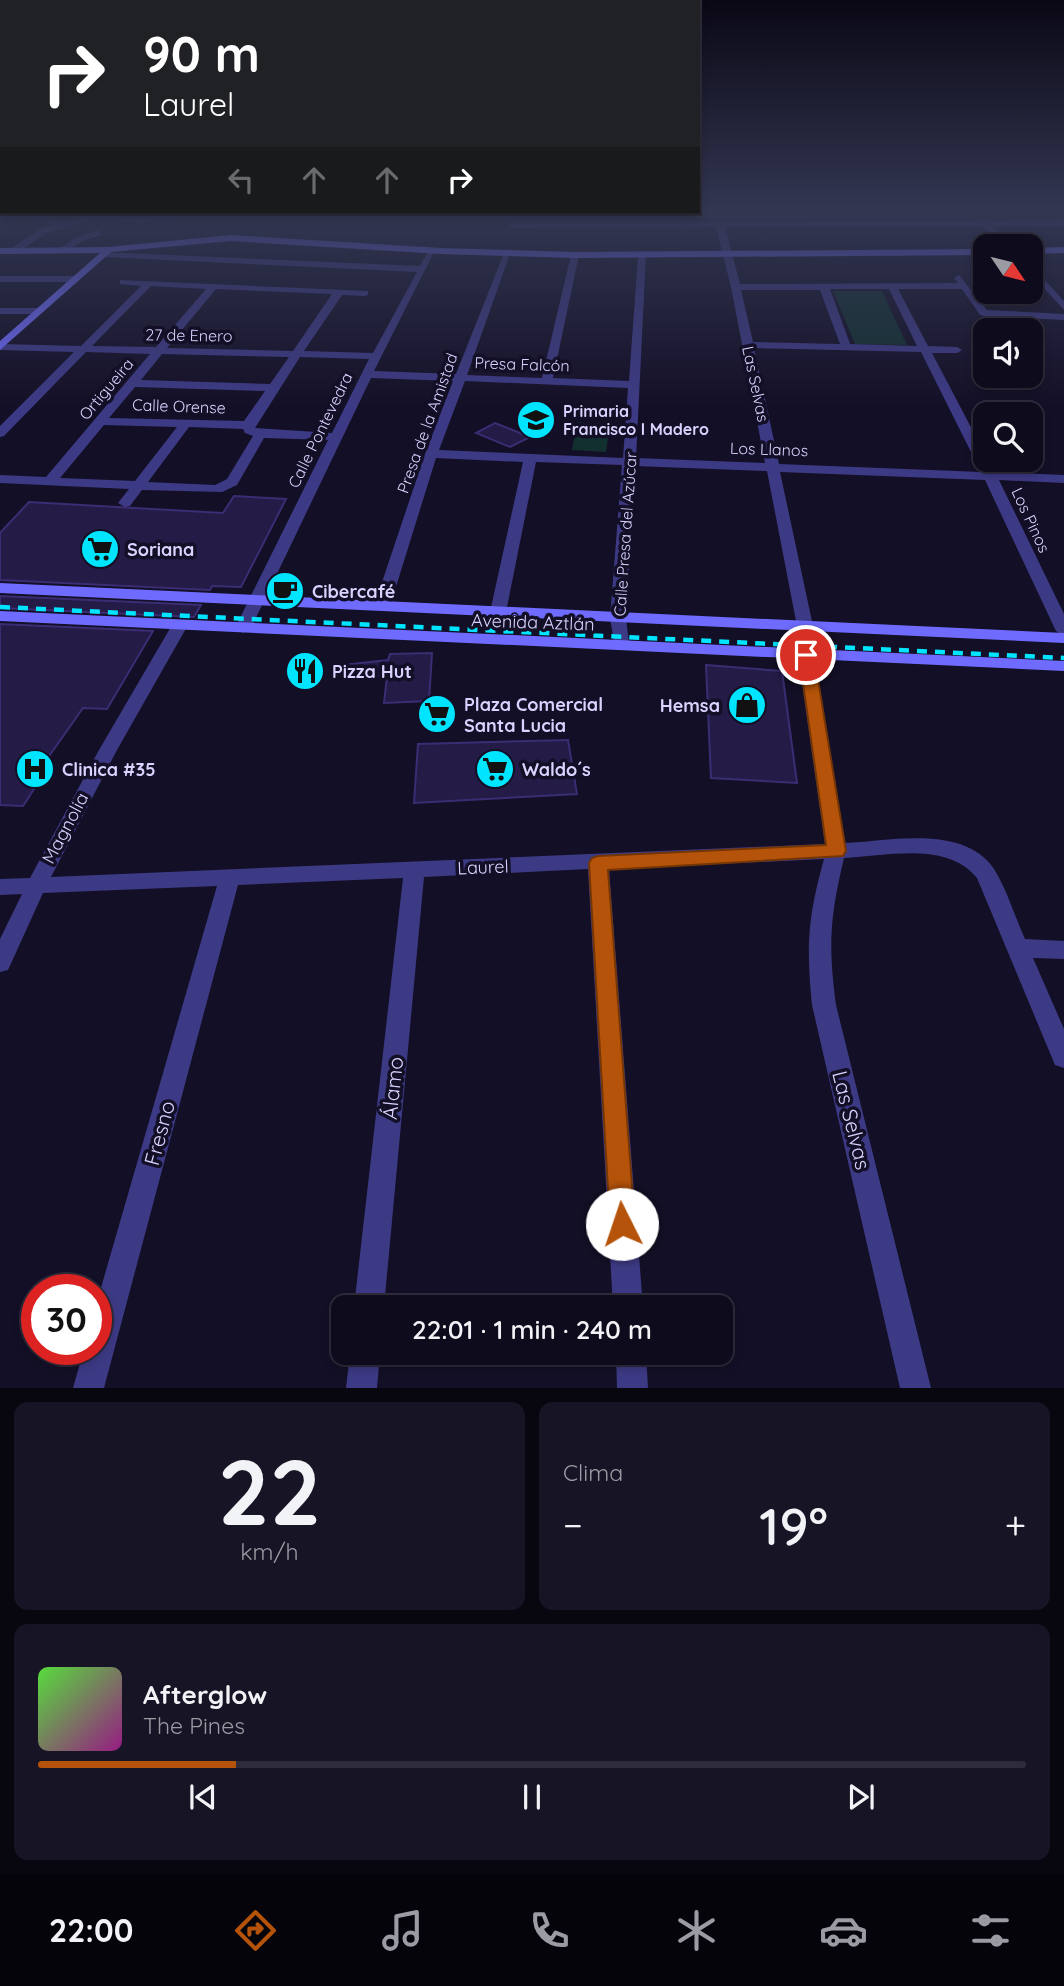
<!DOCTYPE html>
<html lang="es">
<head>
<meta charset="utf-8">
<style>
	body { margin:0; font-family:Quicksand,sans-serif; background:#171425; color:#f1f3f6; height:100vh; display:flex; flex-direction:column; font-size:26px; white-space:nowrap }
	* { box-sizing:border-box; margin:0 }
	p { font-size:23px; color:#9b9ba3 }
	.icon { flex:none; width:38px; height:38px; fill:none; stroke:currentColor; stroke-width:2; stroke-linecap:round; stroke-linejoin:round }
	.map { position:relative; height:1388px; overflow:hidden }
	.details { display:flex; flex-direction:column; gap:14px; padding:14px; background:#08060f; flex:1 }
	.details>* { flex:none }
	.top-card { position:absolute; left:0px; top:0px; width:700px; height:214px; box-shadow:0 4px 10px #0003,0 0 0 2px #2e2b3b; background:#202124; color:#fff; overflow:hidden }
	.needle { width:46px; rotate:125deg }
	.tools { position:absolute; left:973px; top:234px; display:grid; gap:14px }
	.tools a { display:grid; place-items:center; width:70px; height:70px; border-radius:14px; background:#0e0b1c; box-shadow:0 4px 10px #0003,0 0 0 2px #2e2b3b; font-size:35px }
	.speed { position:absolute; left:21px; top:1274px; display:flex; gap:14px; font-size:35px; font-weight:700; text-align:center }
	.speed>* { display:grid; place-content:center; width:91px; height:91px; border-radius:50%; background:#0e0b1c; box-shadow:0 4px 10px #0003,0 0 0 2px #2e2b3b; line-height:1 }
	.speed .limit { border:10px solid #d22; background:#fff; color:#111 }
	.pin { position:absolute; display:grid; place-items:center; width:60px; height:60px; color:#fff; margin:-30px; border:4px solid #fff; border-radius:50%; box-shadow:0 2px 7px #0007 }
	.me { position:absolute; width:77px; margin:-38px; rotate:356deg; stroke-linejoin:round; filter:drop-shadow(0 0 5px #0008) }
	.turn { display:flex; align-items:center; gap:24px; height:147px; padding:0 28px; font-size:32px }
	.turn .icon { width:91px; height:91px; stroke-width:2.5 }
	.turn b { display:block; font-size:49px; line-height:60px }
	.lanes { display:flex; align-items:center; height:66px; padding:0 28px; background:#0003; justify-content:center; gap:35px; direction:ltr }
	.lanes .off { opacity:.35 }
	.big { font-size:52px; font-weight:600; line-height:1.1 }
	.details .tile { flex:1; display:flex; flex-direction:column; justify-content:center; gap:10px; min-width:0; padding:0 24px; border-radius:14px; background:#171425 }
	.details .dial { align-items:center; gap:0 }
	.dial b { font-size:91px; line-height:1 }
	.song { display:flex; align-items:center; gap:21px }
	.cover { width:84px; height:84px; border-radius:10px; background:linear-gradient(135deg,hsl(110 70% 55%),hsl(310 70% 35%)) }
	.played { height:7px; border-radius:4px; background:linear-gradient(90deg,#b45309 20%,#2e2b3b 20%) }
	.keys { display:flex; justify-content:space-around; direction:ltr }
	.heat { display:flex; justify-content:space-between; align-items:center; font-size:38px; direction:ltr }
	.details .tiles { flex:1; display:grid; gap:14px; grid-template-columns:1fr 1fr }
	.tile:last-child { grid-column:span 2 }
	.trip { position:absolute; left:331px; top:1295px; width:402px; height:70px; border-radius:14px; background:#0e0b1c; box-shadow:0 4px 10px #0003,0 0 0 2px #2e2b3b; font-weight:600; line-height:70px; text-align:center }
	.tab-bar { display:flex; height:112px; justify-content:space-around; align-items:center; background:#06040b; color:#9b9ba3 }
	.tab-bar .icon { width:49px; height:49px }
	.tab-bar .selected { color:#b45309 }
	.tab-bar b { font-size:32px; color:#f1f3f6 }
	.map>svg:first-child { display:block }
	.green { fill:#12302f }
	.building { fill:#241b47; stroke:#3b2d73; stroke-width:2 }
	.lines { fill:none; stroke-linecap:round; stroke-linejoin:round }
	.street { fill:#3d3a85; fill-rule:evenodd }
	.secondary { fill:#6f6bff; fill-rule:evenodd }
	.rail { stroke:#00e5ff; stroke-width:4.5; stroke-dasharray:10 8; stroke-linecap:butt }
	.route { fill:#b45309; stroke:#753606; stroke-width:2 }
	.labels { text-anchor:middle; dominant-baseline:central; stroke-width:7; stroke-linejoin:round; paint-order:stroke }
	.far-street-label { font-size:16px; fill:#d9d4ff; stroke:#130f26 }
	.far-poi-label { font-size:16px; font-weight:bold; fill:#d9d4ff; stroke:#130f26; text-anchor:start }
	.poi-label { font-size:18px; font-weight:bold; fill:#d9d4ff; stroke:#130f26; text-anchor:start }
	.street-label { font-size:18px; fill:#d9d4ff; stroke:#130f26 }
	.near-street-label { font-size:21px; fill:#d9d4ff; stroke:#130f26 }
</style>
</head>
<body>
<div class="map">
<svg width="1064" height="1388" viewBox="0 0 1064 1388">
	<rect width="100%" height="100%" fill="#130f26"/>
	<g class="green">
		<polygon points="833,291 882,291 907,345 855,344"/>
		<polygon points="577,422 610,424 606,452 572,450"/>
	</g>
	<g class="building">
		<polygon points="495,423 530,437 510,447 476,433"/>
		<polygon points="234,496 286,499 241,587 212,586 210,590 0,580 0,533 29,502 223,513"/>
		<polygon points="0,596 201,605 194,617 0,608"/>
		<polygon points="0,624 153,631 107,709 83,708 40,769 47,769 23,806 0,805"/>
		<polygon points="432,653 429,701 384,703 387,676 345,677 344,665 388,660 390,654"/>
		<polygon points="706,665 782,671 797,783 711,778"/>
		<polygon points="568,740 577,794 414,803 418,744"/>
	</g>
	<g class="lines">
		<g class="street">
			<polygon points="25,214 36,214 63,222 96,214 132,218 189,214 142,223 100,218 48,232 16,253 10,253 10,249 42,228 54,225"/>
			<path d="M982,219L987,221L1064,220V226H992L1015,247H1006L982,226L725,227L740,284L958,283L954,278L959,275L987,310L1064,314V320L984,316L980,315L962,289H898L928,346L957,347L962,350L957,353H932L985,454V460H988L995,472L1064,475V483L999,480L1064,614V636L1056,631L985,480L780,472L813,626L805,631L797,626L767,471L635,466L626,618L629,644L621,649L615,648L610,618L622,465L536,462L506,612L504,615H492L490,612L523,462L436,458L390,606L388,609H376L374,606L425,454L453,381L371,378L251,628L243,633L235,628L328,440L264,438L237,485L222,492L142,490L130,506L125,507L118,503L129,489L0,483V475L46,477L150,354L86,352L4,436L0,437V426L74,352L0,350V344L81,346L141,286L120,284V280L368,291V295L365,296L342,295L304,351L373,353L417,272L103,257L99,254L100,252L420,266L430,248H436L374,371L456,374L504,253L511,251L467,375L542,378L571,255L575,252L579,255L553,378L629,381L638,256L646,254L636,458L765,463L731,287L716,227L511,228L508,223L978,221ZM151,286L206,289L156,347L92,346ZM216,289L332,294L293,351L167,348ZM830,289H889L917,346L850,344ZM741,290H820L840,344L753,342ZM754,348L921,352L981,472L779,464ZM162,354L289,357L270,384L141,380ZM300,357L369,359L332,433L255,428ZM465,381L628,388L623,458L439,450ZM135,387L265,391L244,421L109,418ZM104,425L177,427L135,481L60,478ZM189,427L243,429L245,433L253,436L227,479L215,485L148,482Z"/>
			<polygon points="99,230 102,235 83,241 63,253 56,251 77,237"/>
			<polygon points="1031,265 1064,301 1064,310 1031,274"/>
			<polygon points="0,276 75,276 80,279 75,282 0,282"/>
			<polygon points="0,308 39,308 44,311 39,314 0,314"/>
			<path d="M180,620L188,625L117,750L51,877L825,844L798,655L800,651H812L845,843C890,841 964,824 994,869C1007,890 1015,917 1025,939L1064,941V959L1033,958L1064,1029V1068L1055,1065L977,878C947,841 887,856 844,858C830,917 828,945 836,1005L931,1388H900L812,1005C806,945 808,917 824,859L609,869L643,1307H613L588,869L424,877L384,1307H354L403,878L238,885L104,1388H73L84,1349H96V1305L217,886L43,893L8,970L0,972V939L22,894L0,895V879L30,878L99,750L172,625Z"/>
			<polygon points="350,1353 380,1353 377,1388 346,1388"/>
			<polygon points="616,1353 646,1353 648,1388 617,1388"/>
		</g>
		<g class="secondary">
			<polygon points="231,235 441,248 575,252 985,249 985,255 575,258 441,254 231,241 111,252 0,350 0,341 100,253 0,254 0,248 108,247"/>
			<polygon points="1064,247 1064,253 1031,254 1031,248"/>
			<polygon points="0,583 1064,633 1064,643 0,593"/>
			<polygon points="0,611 1064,661 1064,671 0,621"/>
		</g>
		<polyline class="rail" points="0,607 1064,658"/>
	</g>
	<linearGradient id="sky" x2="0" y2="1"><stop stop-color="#0a0815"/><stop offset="0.52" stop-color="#333752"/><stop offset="1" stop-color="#333752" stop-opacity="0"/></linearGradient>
	<rect width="1064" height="408" fill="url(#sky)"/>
	<polygon class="route" points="806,650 814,655 846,851 843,856 608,870 635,1224 631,1233 622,1237 613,1233 610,1224 589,863 592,858 598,856 826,845 799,655"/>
	<defs>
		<symbol id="school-disc" viewBox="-11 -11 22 22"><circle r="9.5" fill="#00e5ff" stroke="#130f26"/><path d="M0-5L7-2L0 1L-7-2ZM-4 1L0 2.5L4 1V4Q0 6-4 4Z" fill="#111"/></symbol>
		<symbol id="supermarket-disc" viewBox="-11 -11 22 22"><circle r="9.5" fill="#00e5ff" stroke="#130f26"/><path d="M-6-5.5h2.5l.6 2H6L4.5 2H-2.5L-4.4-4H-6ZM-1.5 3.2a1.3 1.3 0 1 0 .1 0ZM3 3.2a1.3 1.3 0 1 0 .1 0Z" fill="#111"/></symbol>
		<symbol id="cafe-disc" viewBox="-11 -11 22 22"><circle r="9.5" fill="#00e5ff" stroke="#130f26"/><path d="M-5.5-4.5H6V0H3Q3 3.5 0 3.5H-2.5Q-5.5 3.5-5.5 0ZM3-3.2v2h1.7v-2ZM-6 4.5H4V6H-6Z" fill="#111"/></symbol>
		<symbol id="restaurant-disc" viewBox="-11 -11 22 22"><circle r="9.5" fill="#00e5ff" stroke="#130f26"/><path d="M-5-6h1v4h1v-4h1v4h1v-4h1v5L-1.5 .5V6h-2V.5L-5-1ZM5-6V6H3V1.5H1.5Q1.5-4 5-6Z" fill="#111"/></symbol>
		<symbol id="shop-disc" viewBox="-11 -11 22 22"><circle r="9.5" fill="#00e5ff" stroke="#130f26"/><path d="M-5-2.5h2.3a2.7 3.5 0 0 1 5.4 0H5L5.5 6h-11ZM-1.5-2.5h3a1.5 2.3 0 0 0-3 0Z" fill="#111"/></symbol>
		<symbol id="hospital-disc" viewBox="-11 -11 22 22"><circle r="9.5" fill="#00e5ff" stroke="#130f26"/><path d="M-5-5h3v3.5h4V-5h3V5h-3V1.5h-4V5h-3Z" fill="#111"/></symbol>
	</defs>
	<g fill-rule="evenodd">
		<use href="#school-disc" x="514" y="398" width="44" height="44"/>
		<use href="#supermarket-disc" x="78" y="527" width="44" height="44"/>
		<use href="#cafe-disc" x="263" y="569" width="44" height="44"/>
		<use href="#restaurant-disc" x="283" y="649" width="44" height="44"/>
		<use href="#shop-disc" x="725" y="683" width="44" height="44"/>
		<use href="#supermarket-disc" x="415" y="692" width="44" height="44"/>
		<use href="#hospital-disc" x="13" y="747" width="44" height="44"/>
		<use href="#supermarket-disc" x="473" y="747" width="44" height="44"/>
	</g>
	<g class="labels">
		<g class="far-street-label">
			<text transform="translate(189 335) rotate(1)">27 de Enero</text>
			<text transform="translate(522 364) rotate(2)">Presa Falcón</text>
			<text transform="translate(756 384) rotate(78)">Las Selvas</text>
			<text transform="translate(106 389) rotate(-50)">Ortigueira</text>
			<text transform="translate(179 406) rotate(2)">Calle Orense</text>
			<text transform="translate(427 423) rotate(-70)">Presa de la Amistad</text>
			<text transform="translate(320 430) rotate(-64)">Calle Pontevedra</text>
			<text transform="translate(769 449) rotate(2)">Los Llanos</text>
			<text transform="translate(1031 520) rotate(65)">Los Pinos</text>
			<text transform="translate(625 534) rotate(-86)">Calle Presa del Azúcar</text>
		</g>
		<g class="far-poi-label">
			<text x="563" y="411">Primaria<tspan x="563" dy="18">Francisco I Madero</tspan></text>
		</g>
		<g class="poi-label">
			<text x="127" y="549">Soriana</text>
			<text x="312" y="591">Cibercafé</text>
			<text x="332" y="671">Pizza Hut</text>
			<text x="464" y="704">Plaza Comercial<tspan x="464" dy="21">Santa Lucia</tspan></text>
			<text x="720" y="705" text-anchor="end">Hemsa</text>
			<text x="62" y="769">Clinica #35</text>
			<text x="522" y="769">Waldo´s</text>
		</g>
		<g class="street-label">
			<text transform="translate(533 622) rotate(2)">Avenida Aztlán</text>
			<text transform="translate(65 828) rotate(-62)">Magnolia</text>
			<text transform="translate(483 867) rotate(-2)">Laurel</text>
		</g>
		<g class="near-street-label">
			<text transform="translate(392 1088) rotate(-84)">Álamo</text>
			<text transform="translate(852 1120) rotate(76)">Las Selvas</text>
			<text transform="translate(159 1133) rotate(-75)">Fresno</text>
		</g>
	</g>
</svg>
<div class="tools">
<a><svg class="needle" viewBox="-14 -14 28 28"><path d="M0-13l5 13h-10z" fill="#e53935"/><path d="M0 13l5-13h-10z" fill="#9b9ba3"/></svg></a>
<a><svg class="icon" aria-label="sound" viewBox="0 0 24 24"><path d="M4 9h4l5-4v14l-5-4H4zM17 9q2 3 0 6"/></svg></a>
<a><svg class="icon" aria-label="search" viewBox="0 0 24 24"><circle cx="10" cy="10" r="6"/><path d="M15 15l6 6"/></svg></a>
</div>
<div class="speed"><div class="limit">30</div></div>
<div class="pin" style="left:806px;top:655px;background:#d93025"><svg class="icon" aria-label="arrive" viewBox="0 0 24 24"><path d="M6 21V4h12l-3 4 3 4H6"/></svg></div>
<svg class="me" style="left:622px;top:1224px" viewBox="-20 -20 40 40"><circle r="19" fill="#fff"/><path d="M0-13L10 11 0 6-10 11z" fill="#b45309"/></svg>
<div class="trip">22:01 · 1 min · 240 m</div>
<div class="top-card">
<div class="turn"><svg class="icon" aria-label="right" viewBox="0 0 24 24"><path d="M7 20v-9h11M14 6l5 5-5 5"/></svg><div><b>90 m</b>Laurel</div></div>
<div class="lanes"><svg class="icon off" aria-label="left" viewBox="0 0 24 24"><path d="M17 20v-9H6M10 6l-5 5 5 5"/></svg><svg class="icon off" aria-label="ahead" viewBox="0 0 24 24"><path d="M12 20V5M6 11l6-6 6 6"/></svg><svg class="icon off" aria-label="ahead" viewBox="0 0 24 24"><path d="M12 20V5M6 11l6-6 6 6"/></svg><svg class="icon" aria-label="right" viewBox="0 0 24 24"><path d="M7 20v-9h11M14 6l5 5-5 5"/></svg></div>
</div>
</div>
<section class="details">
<div class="tiles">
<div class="tile dial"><b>22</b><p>km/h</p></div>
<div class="tile"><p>Clima</p>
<div class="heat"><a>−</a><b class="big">19°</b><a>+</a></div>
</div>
<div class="tile">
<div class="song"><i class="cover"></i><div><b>Afterglow</b><p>The Pines</p></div></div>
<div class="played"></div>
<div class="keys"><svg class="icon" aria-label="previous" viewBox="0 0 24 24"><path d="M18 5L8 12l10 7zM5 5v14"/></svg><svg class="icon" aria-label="pause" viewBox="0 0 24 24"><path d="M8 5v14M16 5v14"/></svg><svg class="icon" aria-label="next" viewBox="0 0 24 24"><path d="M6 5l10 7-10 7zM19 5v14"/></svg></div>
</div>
</div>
</section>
<nav class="tab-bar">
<b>22:00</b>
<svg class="icon selected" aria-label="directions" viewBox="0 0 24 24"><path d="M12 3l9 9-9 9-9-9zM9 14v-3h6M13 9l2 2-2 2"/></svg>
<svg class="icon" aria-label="music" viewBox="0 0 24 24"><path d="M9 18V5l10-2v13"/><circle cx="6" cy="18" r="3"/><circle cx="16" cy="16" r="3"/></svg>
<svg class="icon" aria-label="phone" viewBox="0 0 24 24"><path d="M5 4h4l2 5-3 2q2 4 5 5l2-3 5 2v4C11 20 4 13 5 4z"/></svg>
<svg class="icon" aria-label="climate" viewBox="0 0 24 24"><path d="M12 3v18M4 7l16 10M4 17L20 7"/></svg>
<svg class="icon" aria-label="car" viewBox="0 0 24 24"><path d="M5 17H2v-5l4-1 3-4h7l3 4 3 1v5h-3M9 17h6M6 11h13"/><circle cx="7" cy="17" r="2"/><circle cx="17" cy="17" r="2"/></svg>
<svg class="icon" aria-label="filters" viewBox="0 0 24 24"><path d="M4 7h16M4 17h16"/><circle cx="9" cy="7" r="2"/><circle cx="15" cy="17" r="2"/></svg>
</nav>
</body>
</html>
